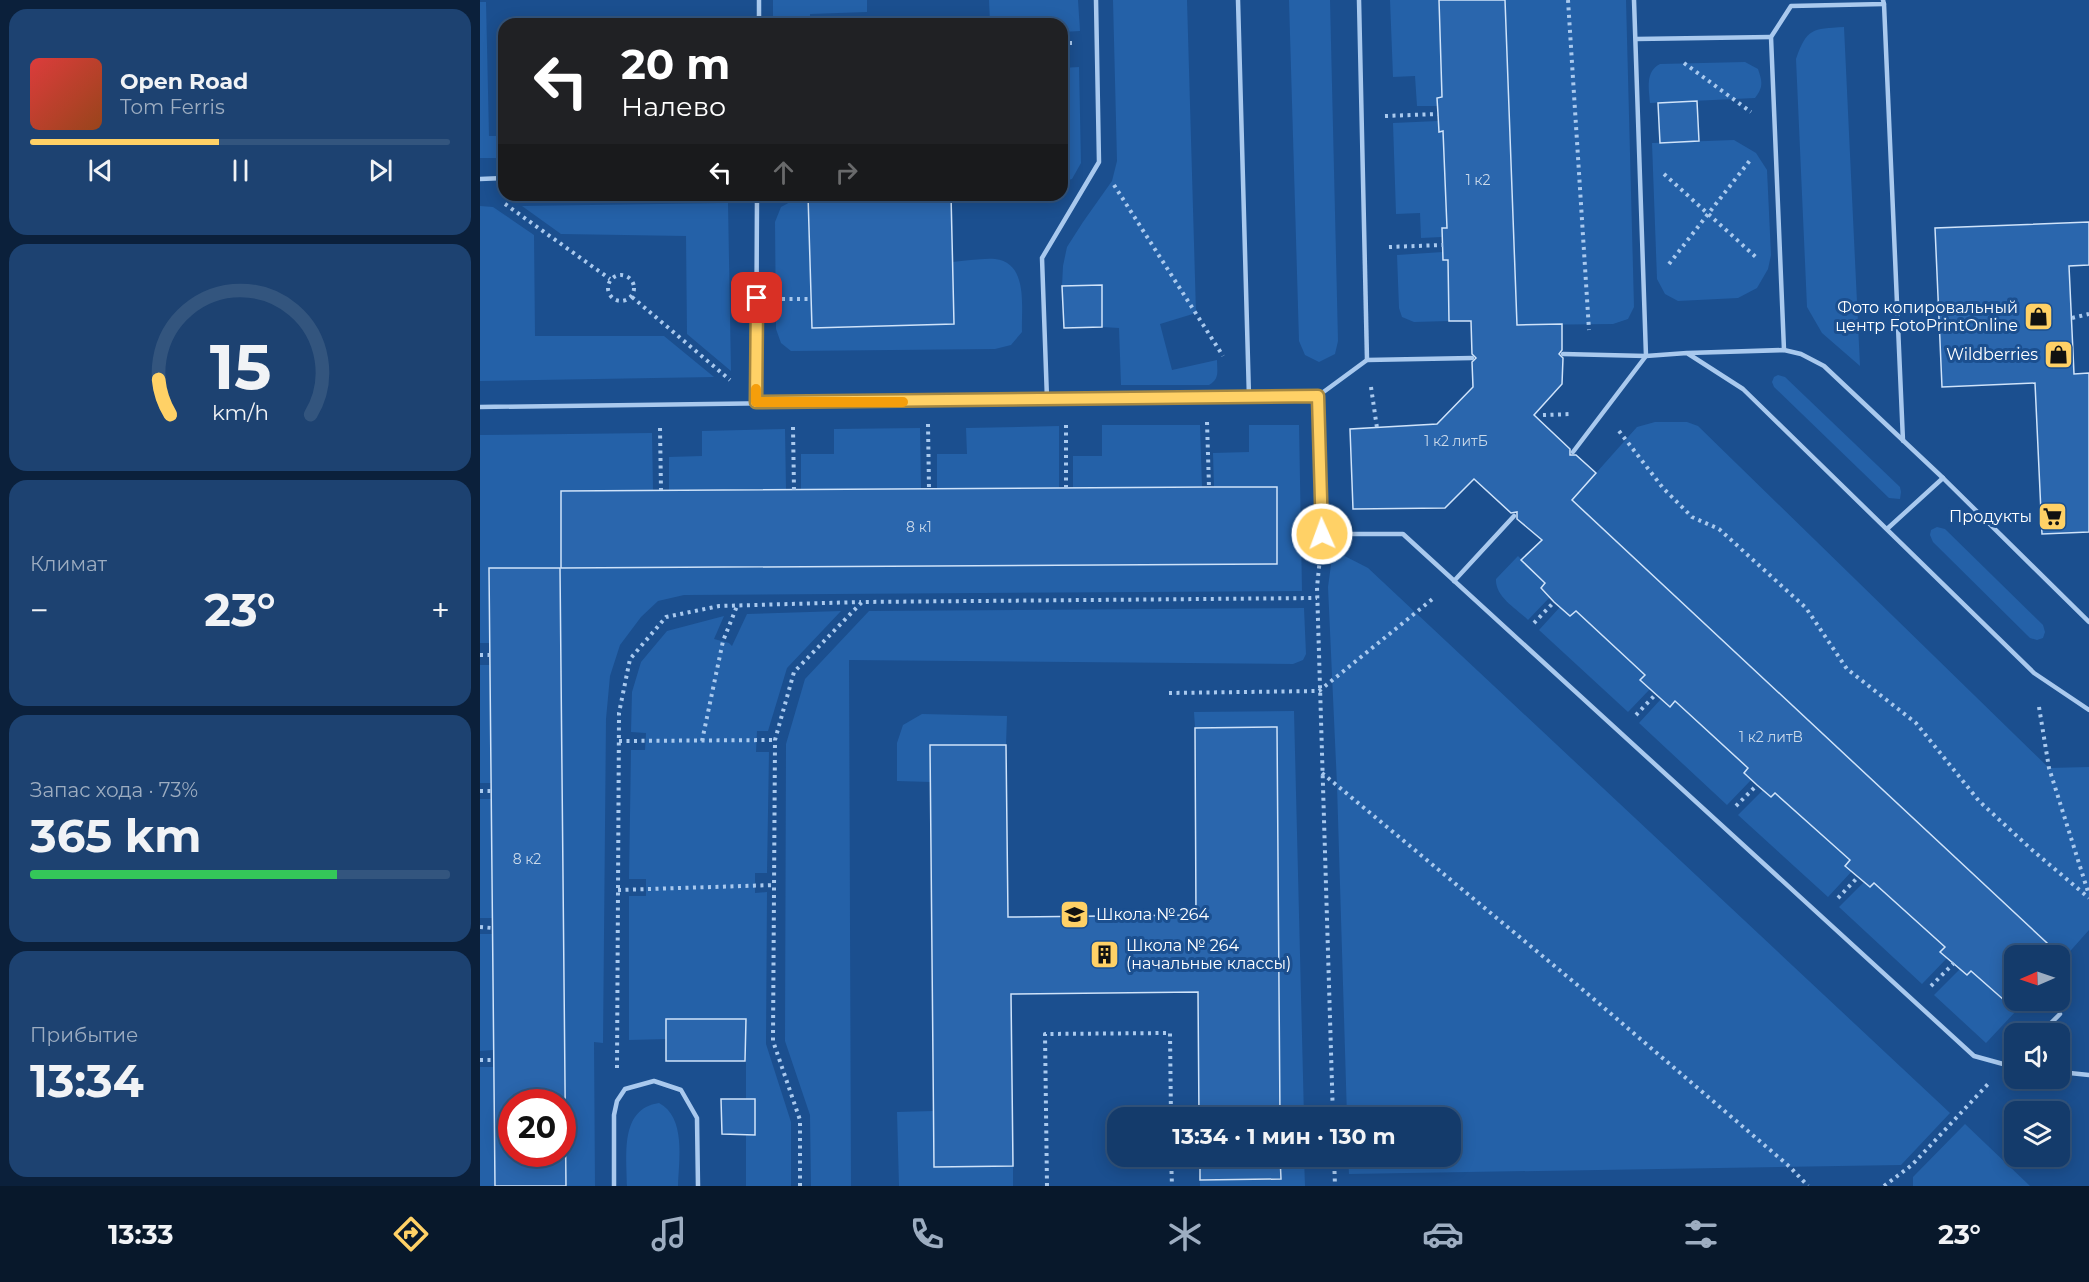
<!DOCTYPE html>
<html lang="ru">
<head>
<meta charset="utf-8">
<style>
	body { margin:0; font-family:Montserrat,sans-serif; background:#1d4271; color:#f1f3f6; height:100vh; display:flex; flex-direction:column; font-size:22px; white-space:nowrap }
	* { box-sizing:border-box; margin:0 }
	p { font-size:20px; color:#9dadc1 }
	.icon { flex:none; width:33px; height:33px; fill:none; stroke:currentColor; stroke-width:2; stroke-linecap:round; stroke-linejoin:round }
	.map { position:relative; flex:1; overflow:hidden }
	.side { display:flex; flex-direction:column; gap:9px; padding:9px; background:#0b203b; width:480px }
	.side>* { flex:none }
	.guide { position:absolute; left:18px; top:18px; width:570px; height:183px; border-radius:18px; box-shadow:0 3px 15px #0003,0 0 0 2px #33557e; background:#202124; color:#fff; overflow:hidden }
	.needle { width:39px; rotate:268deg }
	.buttons { position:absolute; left:1524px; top:945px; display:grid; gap:12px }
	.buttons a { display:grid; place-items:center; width:66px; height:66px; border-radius:12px; background:#143b6b; box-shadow:0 3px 15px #0003,0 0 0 2px #33557e; font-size:30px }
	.speed { position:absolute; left:18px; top:1089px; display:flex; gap:12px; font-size:30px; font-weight:700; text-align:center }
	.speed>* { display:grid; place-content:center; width:78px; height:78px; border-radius:50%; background:#143b6b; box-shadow:0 3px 15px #0003,0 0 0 2px #33557e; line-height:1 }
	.speed .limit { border:9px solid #d22; background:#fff; color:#111 }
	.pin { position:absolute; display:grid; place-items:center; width:51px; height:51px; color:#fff; margin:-26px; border-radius:12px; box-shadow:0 3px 9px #0006 }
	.me { position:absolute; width:66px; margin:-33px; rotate:358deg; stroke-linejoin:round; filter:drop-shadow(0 0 4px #0008) }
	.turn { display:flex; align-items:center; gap:21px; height:126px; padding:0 24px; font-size:27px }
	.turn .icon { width:78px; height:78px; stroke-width:2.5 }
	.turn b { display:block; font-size:42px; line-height:51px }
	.lanes { display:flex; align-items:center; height:57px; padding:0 24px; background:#0003; justify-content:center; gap:30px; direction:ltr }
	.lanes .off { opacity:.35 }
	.big { font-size:45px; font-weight:700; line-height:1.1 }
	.side .tile { flex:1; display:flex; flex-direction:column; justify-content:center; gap:9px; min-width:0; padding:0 21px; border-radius:18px; background:#1d4271 }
	.side .dial { align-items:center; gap:0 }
	.dial svg { height:156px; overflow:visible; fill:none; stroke:#33557e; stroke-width:7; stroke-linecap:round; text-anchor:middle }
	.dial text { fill:#f1f3f6; stroke:none }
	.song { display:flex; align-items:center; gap:18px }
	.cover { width:72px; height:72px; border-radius:9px; background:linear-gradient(135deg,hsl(0 70% 55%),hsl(20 70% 35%)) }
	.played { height:6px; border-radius:3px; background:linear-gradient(90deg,#ffd166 45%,#33557e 45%) }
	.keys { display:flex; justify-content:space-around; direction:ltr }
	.heat { display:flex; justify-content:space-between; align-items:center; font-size:33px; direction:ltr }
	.charge { height:9px; border-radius:4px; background:linear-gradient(90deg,#34c759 73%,#33557e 0) }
	.trip { position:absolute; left:627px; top:1107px; width:354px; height:60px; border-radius:18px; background:#143b6b; box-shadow:0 3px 15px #0003,0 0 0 2px #33557e; font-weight:700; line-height:60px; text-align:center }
	.menu { display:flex; height:96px; justify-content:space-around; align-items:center; background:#08182b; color:#9dadc1 }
	.menu .icon { width:42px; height:42px }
	.menu .selected { color:#ffd166 }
	.menu b { font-size:27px; color:#f1f3f6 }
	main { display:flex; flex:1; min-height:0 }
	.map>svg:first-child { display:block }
	.green { fill:#2461a8 }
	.building { fill:#2a66ad; stroke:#cfe3fa; stroke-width:1.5; fill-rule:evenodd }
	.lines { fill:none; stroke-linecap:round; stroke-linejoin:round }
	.path { stroke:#a9c9ee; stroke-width:4; stroke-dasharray:3 4.5; stroke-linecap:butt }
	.service { stroke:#a9c9ee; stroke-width:4.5 }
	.route-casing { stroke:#a68842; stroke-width:15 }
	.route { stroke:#ffd166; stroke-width:10 }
	.slow { stroke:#f59e0b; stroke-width:10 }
	.labels { text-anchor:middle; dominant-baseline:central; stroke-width:6; stroke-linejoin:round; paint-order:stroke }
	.number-label { font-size:14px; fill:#cad9ea }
	.poi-label { font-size:16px; fill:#fff; stroke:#1b4f8f; text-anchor:end }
</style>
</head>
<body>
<main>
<section class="side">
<div class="tile">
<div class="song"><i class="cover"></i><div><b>Open Road</b><p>Tom Ferris</p></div></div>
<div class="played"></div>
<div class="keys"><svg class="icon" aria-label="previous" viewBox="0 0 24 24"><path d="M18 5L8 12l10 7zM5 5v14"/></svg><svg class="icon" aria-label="pause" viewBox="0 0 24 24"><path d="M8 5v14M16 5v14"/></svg><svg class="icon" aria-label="next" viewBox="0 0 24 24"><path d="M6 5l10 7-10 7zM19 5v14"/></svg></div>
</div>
<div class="tile dial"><svg viewBox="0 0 100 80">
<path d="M14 69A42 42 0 1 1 86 69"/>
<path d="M14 69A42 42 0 0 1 8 51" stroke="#ffd166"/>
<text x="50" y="56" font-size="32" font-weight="700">15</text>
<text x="50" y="72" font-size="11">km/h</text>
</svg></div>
<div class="tile"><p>Климат</p>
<div class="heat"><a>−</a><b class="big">23°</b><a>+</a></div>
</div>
<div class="tile"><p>Запас хода · 73%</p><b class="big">365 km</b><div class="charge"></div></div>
<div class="tile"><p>Прибытие</p><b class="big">13:34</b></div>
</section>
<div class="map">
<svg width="1609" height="1186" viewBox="0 0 1609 1186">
	<rect width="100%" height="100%" fill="#1b4f8f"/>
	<g class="green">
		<polygon points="293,0 387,0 387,12 330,14 330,24 293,24"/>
		<polygon points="509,0 598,0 600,31 582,32 582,24 510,24"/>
		<path d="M633,0H707L716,313L680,324L692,370L737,360C737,371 740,379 729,385H641L639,328L622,327V285L582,286L583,266L587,247L603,222L632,181L637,161Z"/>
		<polygon points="809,0 850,0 858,341 855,354 839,362 825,355 819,341"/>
		<polygon points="910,0 959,0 962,97 957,98 958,106 937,106 935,76 913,77"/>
		<polygon points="1025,0 1146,0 1154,307 1148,319 1133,324 1037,325"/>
		<polygon points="0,2 6,2 9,136 24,136 24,158 0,158"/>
		<path d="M1364,27L1380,366L1342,333L1327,307L1316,59C1327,28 1332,29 1364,27Z"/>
		<path d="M1265,62L1278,69C1282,81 1284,87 1275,98L1170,103C1169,88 1165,72 1180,64Z"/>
		<polygon points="599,67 601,163 592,179 582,182 582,68"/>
		<polygon points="958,121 959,131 963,131 967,228 962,229 962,237 941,238 940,213 916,214 913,123"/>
		<polygon points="1254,140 1276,153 1287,170 1291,255 1288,269 1277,288 1258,298 1198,301 1185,294 1177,279 1172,143"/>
		<path d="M314,200L328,201L332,328L473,324L472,262C486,261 502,258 515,259C549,263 541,308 542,332L531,345L515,349L311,351L301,343L296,329L295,222L301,207Z"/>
		<polygon points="248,203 251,371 207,334 206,236 81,234 42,206"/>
		<polygon points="0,206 13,207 54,235 55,336 184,336 234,377 0,381"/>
		<polygon points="963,252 963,260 968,260 969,321 934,322 922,317 919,308 917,255"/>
		<polygon points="1298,375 1305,377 1420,487 1421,492 1420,499 1409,498 1294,387 1292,382 1294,377"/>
		<polygon points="1175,422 1207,422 1218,426 1569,768 1609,767 1609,930 1584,958 1092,500 1157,427"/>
		<polygon points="622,425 720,425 722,488 593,488 593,456 622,456"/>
		<polygon points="769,425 819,425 822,591 204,595 178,601 161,617 140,645 130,676 126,719 123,1043 114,1042 115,1186 86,1186 80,568 9,569 10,643 0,643 0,435 172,433 173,490 81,491 797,564 797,487 734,488 733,453 769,452"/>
		<polygon points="579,426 579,488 457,489 457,454 487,454 486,428"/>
		<polygon points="440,428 441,489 321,490 321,454 354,454 354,429"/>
		<polygon points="305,429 306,489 189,490 189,457 222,456 222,431"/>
		<polygon points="1457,527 1465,529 1563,625 1565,632 1563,638 1557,640 1550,638 1453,542 1450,535 1451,530"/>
		<polygon points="853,550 888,568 1470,1113 1421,1165 869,1174 868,1157 970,1156 970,1118 867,1117 857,785 848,587"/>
		<path d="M1038,556L1065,583L1060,589L1070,597L1048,620C1036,608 1015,597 1016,579Z"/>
		<polygon points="1080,607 1096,611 1165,675 1170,689 1148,712 1059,630"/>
		<polygon points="824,608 826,654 823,660 813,664 369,660 371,1186 331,1186 330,1115 305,1041 306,744 325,679 389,611"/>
		<polygon points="361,611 307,668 288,731 277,731 276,752 289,752 287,873 275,873 275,893 287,892 286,1044 311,1122 311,1186 266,1186 266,1135 275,1133 275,1099 266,1099 266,1019 187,1019 187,1039 149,1040 149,896 166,896 166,879 149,879 151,750 165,750 166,733 151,732 152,692 161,662 187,631 244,616 234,639 249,643 252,646 267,614"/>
		<polygon points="0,665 10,665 11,783 0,783"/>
		<polygon points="1181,699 1190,707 1195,701 1268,768 1264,773 1271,780 1247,805 1159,723"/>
		<polygon points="814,711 824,1117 800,1117 797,728 715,728 714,712"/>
		<polygon points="442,714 527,716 526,745 450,745 451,782 417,781 417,743 423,725"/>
		<polygon points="1283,790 1291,798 1295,793 1370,860 1365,865 1372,871 1348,897 1258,815"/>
		<polygon points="0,799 11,799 12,918 0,918"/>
		<polygon points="1384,882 1390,887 1394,883 1465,947 1461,951 1467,958 1442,984 1359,907"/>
		<polygon points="0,934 13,934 13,1050 0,1051"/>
		<polygon points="1480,969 1486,975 1491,971 1536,1011 1506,1043 1454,995"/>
		<polygon points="0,1067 14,1067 15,1186 0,1186"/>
		<path d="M179,1103C206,1117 199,1160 198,1186H147C147,1156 139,1109 179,1103Z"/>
		<polygon points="453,1111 454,1167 533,1166 533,1186 419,1186 417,1112"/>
		<polygon points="1485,1124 1550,1186 1433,1186 1433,1177"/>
		<polygon points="800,1157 824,1157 825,1186 720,1186 720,1180 800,1179"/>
	</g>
	<g class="building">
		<polygon points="959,0 1025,0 1037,325 1082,324 1082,350 1079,354 1083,358 1082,384 1054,415 1090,449 1090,455 1096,455 1116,473 1092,500 1581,956 1580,958 1580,956 1534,956 1534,1000 1540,1000 1533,1008 1491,971 1487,975 1460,952 1465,947 1394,883 1390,887 1365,866 1370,860 1295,793 1291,797 1277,785 1264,773 1268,768 1195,701 1190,707 1160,680 1165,675 1096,611 1090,616 1074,602 1061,588 1065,583 1041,560 1062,540 1037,519 1037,512 1031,513 994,479 965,508 873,509 870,429 957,424 993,387 992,362 996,358 992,354 991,321 969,321 968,260 963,260 962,228 967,228 963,131 959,132 958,114 957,98 962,97"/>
		<polygon points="1217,101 1219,141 1180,143 1178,103"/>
		<polygon points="328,195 471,195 474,324 332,328"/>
		<polygon points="1609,222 1609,265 1589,266 1594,374 1609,373 1609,532 1562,534 1555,383 1462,387 1455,228"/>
		<polygon points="622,285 622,327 584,328 582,286"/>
		<polygon points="729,487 797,487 797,564 81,568 81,491"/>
		<path d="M9,568H80L86,1186H15ZM32,1102H82V1154H32Z"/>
		<polygon points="797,727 800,1118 719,1118 718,992 531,994 533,1166 454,1167 450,745 526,745 528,917 716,915 715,728"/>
		<polygon points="186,1019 266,1019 265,1061 186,1061"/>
		<polygon points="241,1099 275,1099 275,1135 242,1134"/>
		<polygon points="720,1156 800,1156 801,1179 720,1180"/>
	</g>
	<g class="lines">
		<g class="path">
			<polyline points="1088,0 1109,330"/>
			<polyline points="582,43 592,43"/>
			<polyline points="1204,63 1271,112"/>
			<polyline points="905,116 958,114"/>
			<polyline points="1184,174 1277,258"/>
			<polyline points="634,185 743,356"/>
			<polyline points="25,204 130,279"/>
			<polyline points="909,247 963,245"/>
			<polyline points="1189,264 1271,159"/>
			<circle cx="141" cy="288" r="13"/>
			<polyline points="152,297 250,380"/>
			<polyline points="302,299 331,299"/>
			<polyline points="1592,318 1609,314"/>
			<polyline points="891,387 897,428"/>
			<polyline points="1063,415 1092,414"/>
			<polyline points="727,422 729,487"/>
			<polyline points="448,424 449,489"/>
			<polyline points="313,427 314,490"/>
			<polyline points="180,428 181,490"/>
			<polyline points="1139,431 1183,488 1212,517 1239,529 1326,608 1367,669 1436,723 1499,801 1551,849 1609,898"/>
			<polyline points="586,488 586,423"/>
			<polyline points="840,558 837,587 853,1118"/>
			<polyline points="1054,623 1074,602"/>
			<polyline points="0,655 9,655"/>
			<polyline points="689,693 839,691 955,597"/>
			<polyline points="1559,707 1569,768 1609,895"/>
			<polyline points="1156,715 1176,694"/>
			<polyline points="139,741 295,740"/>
			<polyline points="222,741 243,641 257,606"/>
			<polyline points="842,773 1095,983 1310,1167 1328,1186"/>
			<polyline points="0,791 11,791"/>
			<polyline points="1256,806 1277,785"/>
			<polyline points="138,890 295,885"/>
			<polyline points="1358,898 1378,877"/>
			<polyline points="0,927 12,928"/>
			<polyline points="1451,986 1474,963"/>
			<polyline points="0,1060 14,1060"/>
			<polyline points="137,1068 139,713 150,659 186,617 239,606 381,602"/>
			<polyline points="691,1156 692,1186"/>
			<polyline points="854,1156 855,1186"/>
			<polyline points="320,1186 320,1120 293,1041 295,740 314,672 382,602 837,598"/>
			<polyline points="567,1186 565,1034 690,1033 691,1118"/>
			<polyline points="1404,1186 1432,1165 1508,1084"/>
		</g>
		<g class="service">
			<polyline points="758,0 769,397"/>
			<polyline points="879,0 887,360"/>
			<polyline points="1404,4 1423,441"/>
			<polyline points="279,24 279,0"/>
			<polyline points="1156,39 1291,37"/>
			<polyline points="0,179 24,178"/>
			<polyline points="1304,350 1291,37 1311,6 1404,4 1403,0"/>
			<polyline points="1208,353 1304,350 1321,354 1344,366 1463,478 1609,622"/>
			<polyline points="1083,354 1166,356 1207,353 1263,389 1554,673 1609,710"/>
			<polyline points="992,358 887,360 838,396 842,534 923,534 1494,1056 1534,1067"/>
			<polyline points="567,399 562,258 619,162 616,0"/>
			<polyline points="276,402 277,195"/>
			<polyline points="0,407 838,396"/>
			<polyline points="1093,452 1166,356 1154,0"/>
			<polyline points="1407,529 1463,478"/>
			<polyline points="974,581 1034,516"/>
			<polyline points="1560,1034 1580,1014"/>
			<polyline points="1526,1066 1534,1058"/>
			<polyline points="1580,1072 1609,1075"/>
			<polyline points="134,1186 134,1115 137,1101 145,1089 174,1081 201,1090 217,1118 218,1186"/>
		</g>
	</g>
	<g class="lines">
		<defs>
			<polyline id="route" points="277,298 276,402 838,396 842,534"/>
		</defs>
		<use href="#route" class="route-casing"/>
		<use href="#route" class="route"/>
		<polyline class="slow" points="276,389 276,402 423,402"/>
	</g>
	<defs>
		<symbol id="shop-square" viewBox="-11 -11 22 22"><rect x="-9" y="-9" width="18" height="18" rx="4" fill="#ffd166" stroke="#1b4f8f"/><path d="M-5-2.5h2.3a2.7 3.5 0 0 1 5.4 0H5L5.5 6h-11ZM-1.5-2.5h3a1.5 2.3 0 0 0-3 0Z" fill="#111"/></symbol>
		<symbol id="supermarket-square" viewBox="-11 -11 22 22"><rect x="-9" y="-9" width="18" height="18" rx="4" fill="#ffd166" stroke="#1b4f8f"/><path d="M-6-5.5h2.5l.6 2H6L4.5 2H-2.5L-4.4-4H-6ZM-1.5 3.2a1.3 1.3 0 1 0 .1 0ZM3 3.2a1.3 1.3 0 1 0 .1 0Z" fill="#111"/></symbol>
		<symbol id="school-square" viewBox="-11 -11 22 22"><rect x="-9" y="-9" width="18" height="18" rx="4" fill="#ffd166" stroke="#1b4f8f"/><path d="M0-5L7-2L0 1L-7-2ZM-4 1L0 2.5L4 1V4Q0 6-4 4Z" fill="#111"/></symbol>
		<symbol id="building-square" viewBox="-11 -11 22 22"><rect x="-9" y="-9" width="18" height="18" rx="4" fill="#ffd166" stroke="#1b4f8f"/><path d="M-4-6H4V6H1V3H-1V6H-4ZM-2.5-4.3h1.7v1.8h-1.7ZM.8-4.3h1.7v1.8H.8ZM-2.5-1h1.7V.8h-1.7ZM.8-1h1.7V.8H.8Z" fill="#111"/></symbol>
	</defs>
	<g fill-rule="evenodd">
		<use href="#shop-square" x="1542" y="300" width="33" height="33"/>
		<use href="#shop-square" x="1562" y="338" width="33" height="33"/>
		<use href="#supermarket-square" x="1556" y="500" width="33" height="33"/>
		<use href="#school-square" x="578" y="898" width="33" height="33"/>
		<use href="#building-square" x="608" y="938" width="33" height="33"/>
	</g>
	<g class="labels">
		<g class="number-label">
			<text x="998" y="180">1 к2</text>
			<text x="976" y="441">1 к2 литБ</text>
			<text x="439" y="527">8 к1</text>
			<text x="1291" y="737">1 к2 литВ</text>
			<text x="47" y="859">8 к2</text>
		</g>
		<g class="poi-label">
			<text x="1538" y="307">Фото копировальный<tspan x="1538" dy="18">центр FotoPrintOnline</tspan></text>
			<text x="1558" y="354">Wildberries</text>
			<text x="1552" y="516">Продукты</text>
			<text x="616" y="914" text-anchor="start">Школа № 264</text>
			<text x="646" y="945" text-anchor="start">Школа № 264<tspan x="646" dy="18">(начальные классы)</tspan></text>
		</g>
	</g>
</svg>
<div class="buttons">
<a><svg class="needle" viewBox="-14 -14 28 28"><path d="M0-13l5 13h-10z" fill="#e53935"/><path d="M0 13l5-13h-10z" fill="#9dadc1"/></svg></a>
<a><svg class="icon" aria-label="sound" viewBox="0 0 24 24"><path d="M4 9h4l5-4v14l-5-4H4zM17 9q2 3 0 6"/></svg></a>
<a><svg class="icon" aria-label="layers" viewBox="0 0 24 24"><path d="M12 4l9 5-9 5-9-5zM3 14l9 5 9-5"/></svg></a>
</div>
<div class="speed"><div class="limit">20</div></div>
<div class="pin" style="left:277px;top:298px;background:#d93025"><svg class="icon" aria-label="arrive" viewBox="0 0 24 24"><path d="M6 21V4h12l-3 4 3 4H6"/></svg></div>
<svg class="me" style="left:842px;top:534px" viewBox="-20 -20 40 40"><circle r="17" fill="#ffd166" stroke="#fff" stroke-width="3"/><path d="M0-11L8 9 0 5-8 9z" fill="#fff"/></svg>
<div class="trip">13:34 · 1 мин · 130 m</div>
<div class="guide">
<div class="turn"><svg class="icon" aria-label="left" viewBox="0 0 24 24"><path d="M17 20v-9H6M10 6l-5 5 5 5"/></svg><div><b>20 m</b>Налево</div></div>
<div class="lanes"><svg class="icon" aria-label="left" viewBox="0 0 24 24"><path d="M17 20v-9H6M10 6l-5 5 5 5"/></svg><svg class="icon off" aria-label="ahead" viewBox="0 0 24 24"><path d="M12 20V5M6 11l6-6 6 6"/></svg><svg class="icon off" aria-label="right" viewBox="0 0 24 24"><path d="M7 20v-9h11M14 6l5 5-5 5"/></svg></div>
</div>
</div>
</main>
<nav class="menu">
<b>13:33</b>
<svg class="icon selected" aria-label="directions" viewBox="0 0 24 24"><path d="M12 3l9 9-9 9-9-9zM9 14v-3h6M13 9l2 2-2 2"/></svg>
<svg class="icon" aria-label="music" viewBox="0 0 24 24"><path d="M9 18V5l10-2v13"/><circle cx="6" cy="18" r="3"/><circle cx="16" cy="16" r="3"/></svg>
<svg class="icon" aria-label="phone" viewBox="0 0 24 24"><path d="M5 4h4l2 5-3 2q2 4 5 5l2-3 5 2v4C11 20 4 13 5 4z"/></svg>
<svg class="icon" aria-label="climate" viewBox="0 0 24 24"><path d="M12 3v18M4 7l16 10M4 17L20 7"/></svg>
<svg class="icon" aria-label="car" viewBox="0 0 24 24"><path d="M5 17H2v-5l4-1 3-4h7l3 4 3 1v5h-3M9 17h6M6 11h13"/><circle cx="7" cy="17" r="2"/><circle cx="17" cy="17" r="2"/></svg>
<svg class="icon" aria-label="filters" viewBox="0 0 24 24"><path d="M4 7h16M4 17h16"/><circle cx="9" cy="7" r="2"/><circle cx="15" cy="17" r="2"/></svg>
<b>23°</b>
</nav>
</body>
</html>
